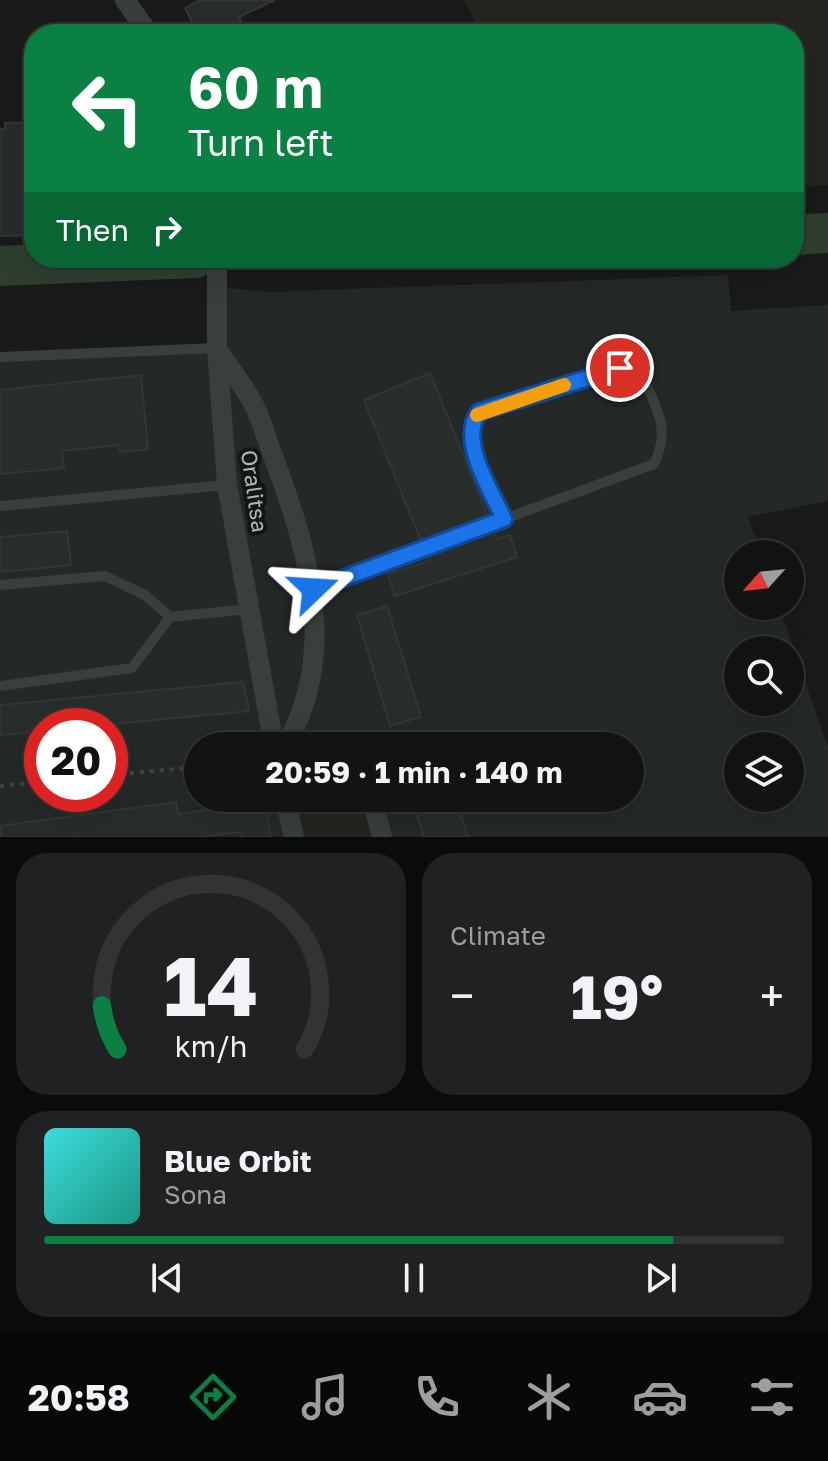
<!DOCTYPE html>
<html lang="en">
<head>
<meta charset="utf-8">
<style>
	body { margin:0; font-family:"Golos Text",sans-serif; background:#1f2122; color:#f1f3f6; height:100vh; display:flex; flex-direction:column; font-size:30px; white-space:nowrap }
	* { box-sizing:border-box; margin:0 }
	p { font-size:26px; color:#9c9ea0 }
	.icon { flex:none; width:44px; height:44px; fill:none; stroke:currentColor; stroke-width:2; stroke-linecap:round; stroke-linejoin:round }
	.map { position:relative; height:837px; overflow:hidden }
	.drawer { display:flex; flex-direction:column; gap:16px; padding:16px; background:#0a0b0b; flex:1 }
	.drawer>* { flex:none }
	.banner { position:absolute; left:24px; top:24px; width:780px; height:244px; border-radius:32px; box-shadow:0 8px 32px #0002,0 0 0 2px #313334; background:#0b8043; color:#fff; overflow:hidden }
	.needle { width:52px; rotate:243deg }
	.buttons { position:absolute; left:724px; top:540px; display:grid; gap:16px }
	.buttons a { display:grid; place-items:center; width:80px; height:80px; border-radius:50%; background:#121414; box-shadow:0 8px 32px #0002,0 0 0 2px #313334; font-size:40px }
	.speed { position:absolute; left:24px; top:708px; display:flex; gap:16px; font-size:40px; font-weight:700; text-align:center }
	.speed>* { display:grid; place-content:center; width:104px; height:104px; border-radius:50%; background:#121414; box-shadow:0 8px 32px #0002,0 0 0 2px #313334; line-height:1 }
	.speed .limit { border:12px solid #d22; background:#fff; color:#111 }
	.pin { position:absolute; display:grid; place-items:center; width:68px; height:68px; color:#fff; margin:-34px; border:4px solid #fff; border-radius:50%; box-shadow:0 2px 8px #0007 }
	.me { position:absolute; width:88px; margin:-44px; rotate:70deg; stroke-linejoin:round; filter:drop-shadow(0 0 6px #0008) }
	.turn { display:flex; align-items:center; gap:28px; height:168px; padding:0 32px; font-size:36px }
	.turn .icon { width:104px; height:104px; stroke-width:2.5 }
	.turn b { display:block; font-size:56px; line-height:68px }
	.then { display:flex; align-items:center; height:76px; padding:0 32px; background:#0003; gap:16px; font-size:30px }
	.big { font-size:60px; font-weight:700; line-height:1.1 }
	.drawer .widget { flex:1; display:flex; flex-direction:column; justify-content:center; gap:12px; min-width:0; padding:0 28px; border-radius:32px; background:#1f2122 }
	.drawer .dial { align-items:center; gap:0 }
	.dial svg { height:208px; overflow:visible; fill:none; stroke:#313334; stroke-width:7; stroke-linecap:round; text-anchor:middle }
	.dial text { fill:#f1f3f6; stroke:none }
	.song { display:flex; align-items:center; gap:24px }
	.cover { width:96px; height:96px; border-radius:12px; background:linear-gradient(135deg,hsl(180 70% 55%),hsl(170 70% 35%)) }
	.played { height:8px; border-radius:4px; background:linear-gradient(90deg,#0b8043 85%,#313334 85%) }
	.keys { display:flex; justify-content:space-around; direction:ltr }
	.heat { display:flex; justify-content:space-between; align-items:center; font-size:44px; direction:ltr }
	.drawer .tiles { flex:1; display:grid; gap:16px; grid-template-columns:1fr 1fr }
	.widget:last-child { grid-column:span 2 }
	.trip { position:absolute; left:184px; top:732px; width:460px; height:80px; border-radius:40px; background:#121414; box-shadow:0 8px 32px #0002,0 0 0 2px #313334; font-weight:700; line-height:80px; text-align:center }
	.tab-bar { display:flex; height:128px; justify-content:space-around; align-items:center; background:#070808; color:#9c9ea0 }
	.tab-bar .icon { width:56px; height:56px }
	.tab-bar .on { color:#0b8043 }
	.tab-bar b { font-size:36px; color:#f1f3f6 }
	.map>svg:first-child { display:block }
	.built { fill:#242827; fill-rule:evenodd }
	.green { fill:#26241e }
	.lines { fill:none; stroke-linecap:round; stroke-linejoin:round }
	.river { stroke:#2e3f30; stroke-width:40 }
	.building { fill:#282c2b; stroke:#323735; stroke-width:2 }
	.path { stroke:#3f4742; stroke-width:4; stroke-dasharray:4 6; stroke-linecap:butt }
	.service { stroke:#39403c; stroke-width:10 }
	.minor { stroke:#39403c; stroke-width:20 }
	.route-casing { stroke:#114b97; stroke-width:20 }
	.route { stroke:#1a73e8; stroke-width:14 }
	.slow { stroke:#f59e0b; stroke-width:14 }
	.labels { text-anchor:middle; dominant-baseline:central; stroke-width:8; stroke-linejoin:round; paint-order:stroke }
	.street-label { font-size:22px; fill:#abbab0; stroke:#131615 }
</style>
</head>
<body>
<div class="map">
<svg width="828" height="837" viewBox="0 0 828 837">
	<rect width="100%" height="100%" fill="#181b1a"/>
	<path class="built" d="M728,275L731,311L828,305V501L748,517L761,554H738V606H779L828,748V837H382L372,798H630V746H198V798H285L294,837H0V357L216,348L218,287L268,292ZM738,650H790V702H738ZM42,726H110V794H42ZM738,746H790V798H738Z"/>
	<g class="green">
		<polygon points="464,0 828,0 828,185 794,187 794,34 481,34"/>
		<polygon points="285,798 372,798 382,837 294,837"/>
	</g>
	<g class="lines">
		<g class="river">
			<polyline points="794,235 828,233"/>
			<polyline points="0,266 195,258"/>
		</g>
	</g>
	<g class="building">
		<polygon points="200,0 275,0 239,17 243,25 224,34 198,34 185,8"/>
		<polygon points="34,122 34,235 0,236 0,129 5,129 5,123"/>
		<polygon points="430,373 488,516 421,541 364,400"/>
		<polygon points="141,375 148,449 120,452 119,445 62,451 64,468 0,474 0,390"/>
		<polygon points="67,531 71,565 0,572 0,537"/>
		<polygon points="494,531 497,539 510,535 517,557 395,596 388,574 429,561 427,556"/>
		<polygon points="387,606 421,717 390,726 357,615"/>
		<polygon points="243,682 249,711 91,726 42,726 42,731 0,735 0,705"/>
		<polygon points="411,798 455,798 468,837 424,837"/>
		<polygon points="176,802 178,814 265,802 271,837 241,837 240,832 201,837 1,837 0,826"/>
	</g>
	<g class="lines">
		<g class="path">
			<polyline points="110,775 198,767"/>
			<polyline points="0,786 42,782"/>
		</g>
		<g class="service">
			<polyline points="0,357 217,348"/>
			<polyline points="0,506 227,485"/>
			<polyline points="0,585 105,576 145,595 170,617 249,609"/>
			<path d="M314,589L654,464C671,429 657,410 643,377L620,368L479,412C458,440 491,490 504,519"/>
			<polyline points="0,686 132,668 170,617"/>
		</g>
		<g class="minor">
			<polyline points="125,0 149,34"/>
			<polyline points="217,258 217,348 227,485 274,746"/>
			<path d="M219,352C230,368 243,385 253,403C262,420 267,441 274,459C309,550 339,656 285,746"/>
			<polyline points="285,798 294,837"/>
			<polyline points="372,798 382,837"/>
		</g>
	</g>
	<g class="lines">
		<defs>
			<path id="route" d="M314,589L504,519C491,490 458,440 479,412L620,368"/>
		</defs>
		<use href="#route" class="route-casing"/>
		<use href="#route" class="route"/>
		<polyline class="slow" points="477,415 564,385"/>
	</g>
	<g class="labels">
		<g class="street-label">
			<text transform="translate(255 491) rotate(82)">Oralitsa</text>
		</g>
	</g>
</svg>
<div class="buttons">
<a><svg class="needle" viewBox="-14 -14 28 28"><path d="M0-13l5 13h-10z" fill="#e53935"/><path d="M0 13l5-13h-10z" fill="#9c9ea0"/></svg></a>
<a><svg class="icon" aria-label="search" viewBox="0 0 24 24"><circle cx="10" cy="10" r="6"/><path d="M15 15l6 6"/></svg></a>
<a><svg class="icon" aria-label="layers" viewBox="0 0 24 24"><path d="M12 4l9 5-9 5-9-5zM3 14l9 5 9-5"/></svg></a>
</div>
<div class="speed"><div class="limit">20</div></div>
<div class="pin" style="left:620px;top:368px;background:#d93025"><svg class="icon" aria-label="arrive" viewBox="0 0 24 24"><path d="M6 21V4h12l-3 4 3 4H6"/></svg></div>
<svg class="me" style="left:314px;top:589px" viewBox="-20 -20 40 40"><path d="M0-17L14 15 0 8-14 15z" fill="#1a73e8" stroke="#fff" stroke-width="4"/></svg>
<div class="trip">20:59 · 1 min · 140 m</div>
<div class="banner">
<div class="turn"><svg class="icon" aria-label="left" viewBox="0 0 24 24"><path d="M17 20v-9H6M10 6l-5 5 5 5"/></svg><div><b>60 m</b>Turn left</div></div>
<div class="then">Then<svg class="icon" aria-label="right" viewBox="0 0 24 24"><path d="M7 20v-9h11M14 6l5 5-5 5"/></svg></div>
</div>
</div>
<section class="drawer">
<div class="tiles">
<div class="widget dial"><svg viewBox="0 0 100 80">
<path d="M14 69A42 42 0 1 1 86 69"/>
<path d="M14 69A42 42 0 0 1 8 52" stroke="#0b8043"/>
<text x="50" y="56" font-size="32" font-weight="700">14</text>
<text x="50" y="72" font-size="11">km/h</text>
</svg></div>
<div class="widget"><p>Climate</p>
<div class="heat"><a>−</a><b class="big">19°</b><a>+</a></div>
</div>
<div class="widget">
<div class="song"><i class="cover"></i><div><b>Blue Orbit</b><p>Sona</p></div></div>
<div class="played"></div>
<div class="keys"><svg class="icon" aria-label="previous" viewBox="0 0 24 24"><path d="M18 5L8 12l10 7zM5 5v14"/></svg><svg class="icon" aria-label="pause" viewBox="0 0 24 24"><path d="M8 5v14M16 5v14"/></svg><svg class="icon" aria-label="next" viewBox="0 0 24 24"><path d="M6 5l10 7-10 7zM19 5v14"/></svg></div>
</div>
</div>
</section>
<nav class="tab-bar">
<b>20:58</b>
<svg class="icon on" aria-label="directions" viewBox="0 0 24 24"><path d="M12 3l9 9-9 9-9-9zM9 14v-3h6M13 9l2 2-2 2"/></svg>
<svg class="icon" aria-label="music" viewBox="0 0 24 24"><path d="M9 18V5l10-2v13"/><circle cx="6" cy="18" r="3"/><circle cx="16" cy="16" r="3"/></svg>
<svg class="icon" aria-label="phone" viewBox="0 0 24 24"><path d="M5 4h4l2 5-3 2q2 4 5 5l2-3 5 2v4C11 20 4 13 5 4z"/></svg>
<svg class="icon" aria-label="climate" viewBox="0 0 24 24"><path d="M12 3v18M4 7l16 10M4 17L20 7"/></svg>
<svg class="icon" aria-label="car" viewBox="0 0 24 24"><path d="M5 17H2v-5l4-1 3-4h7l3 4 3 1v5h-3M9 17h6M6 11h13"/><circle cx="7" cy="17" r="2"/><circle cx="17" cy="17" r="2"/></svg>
<svg class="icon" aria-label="filters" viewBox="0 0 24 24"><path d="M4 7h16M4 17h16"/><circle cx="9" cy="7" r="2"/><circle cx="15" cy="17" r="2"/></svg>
</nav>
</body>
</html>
